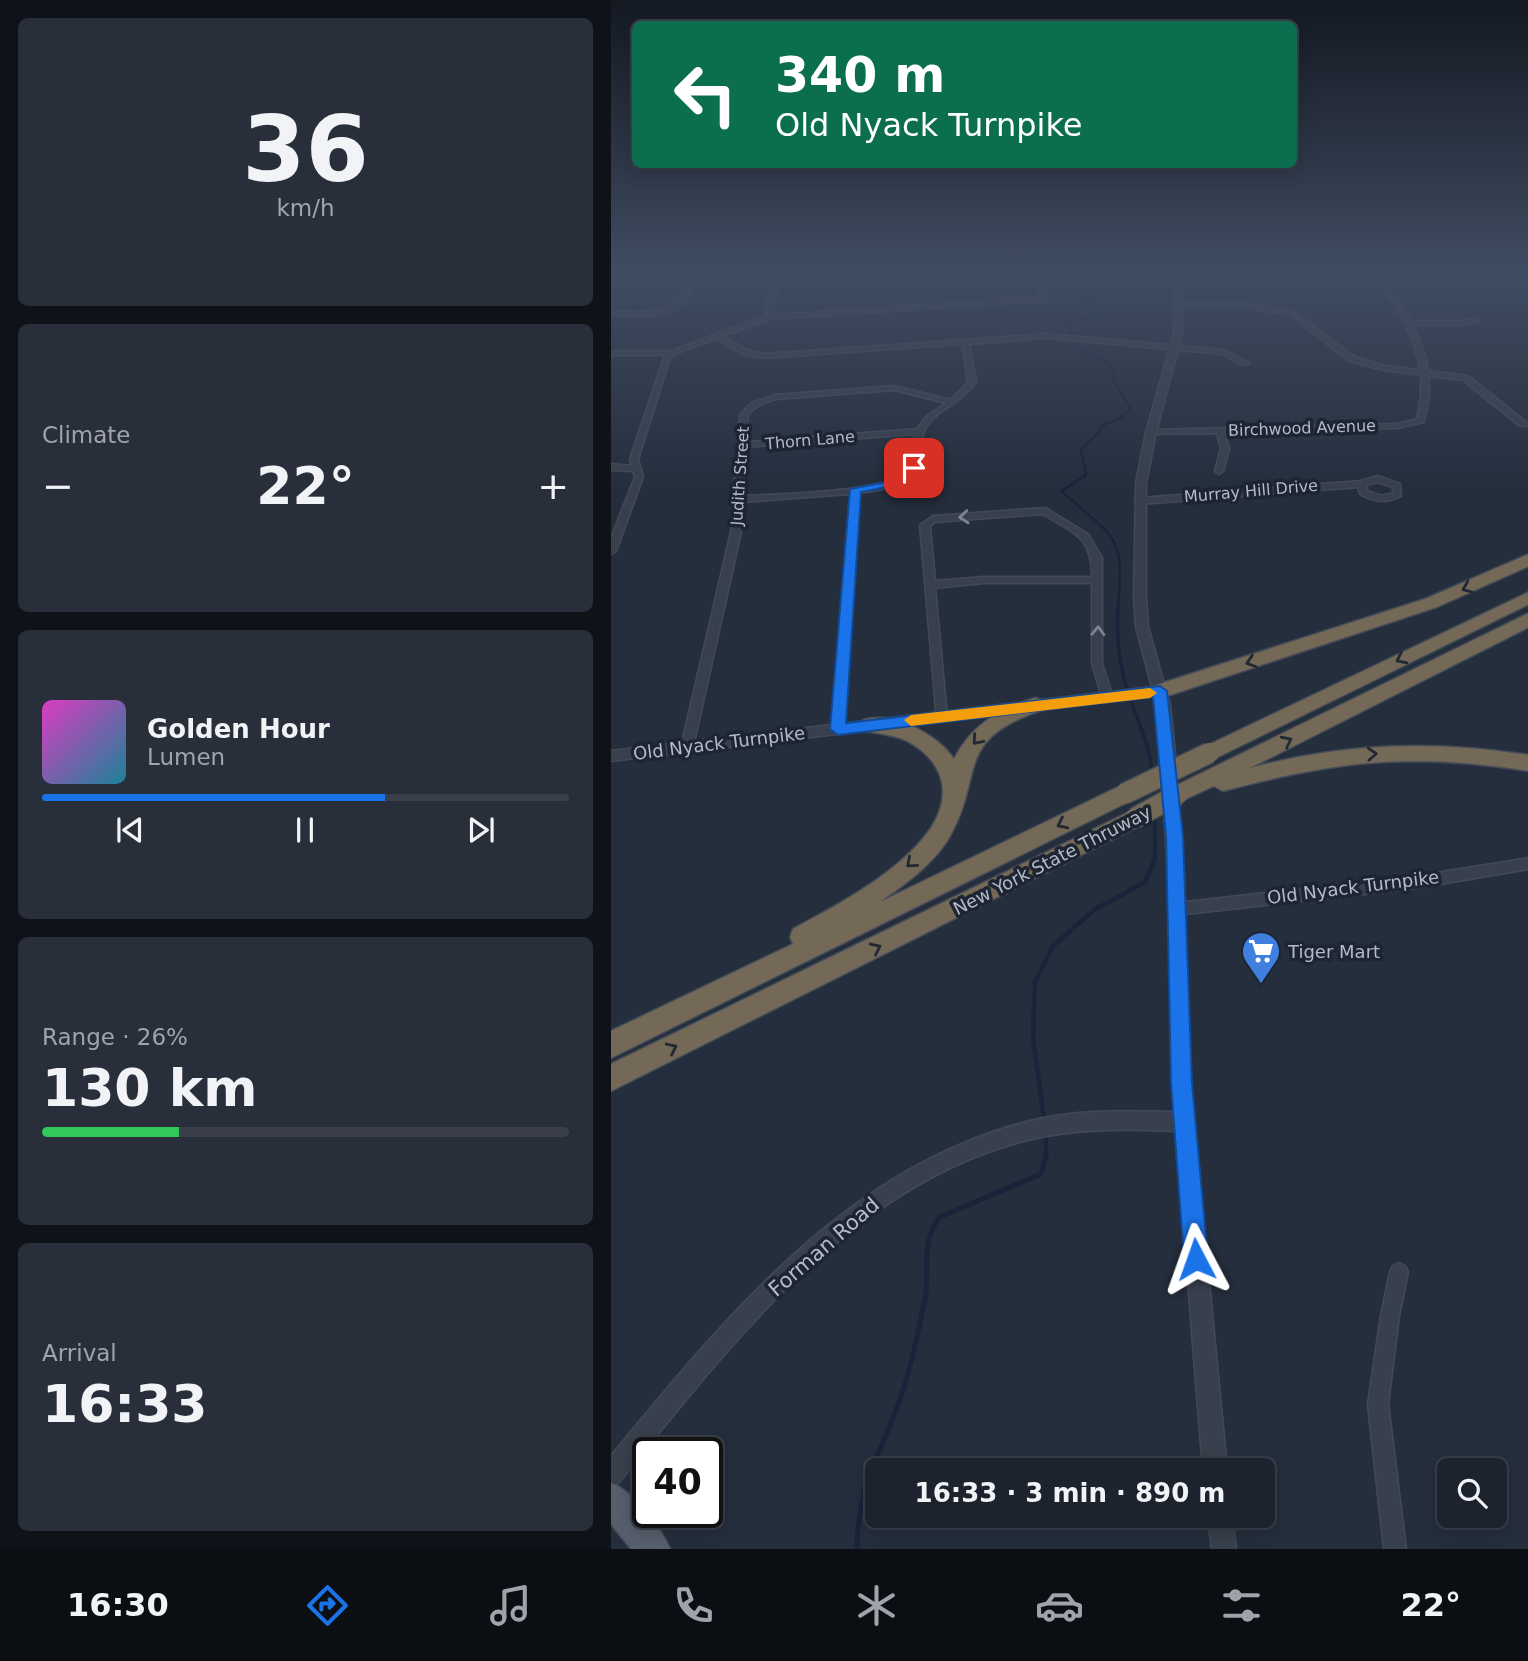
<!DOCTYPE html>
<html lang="en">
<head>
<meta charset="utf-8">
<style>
	body { margin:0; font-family:"DejaVu Sans",sans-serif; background:#292f3a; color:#f1f3f6; height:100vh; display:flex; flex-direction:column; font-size:26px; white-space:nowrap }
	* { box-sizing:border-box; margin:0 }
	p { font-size:23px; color:#a0a4aa }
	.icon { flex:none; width:38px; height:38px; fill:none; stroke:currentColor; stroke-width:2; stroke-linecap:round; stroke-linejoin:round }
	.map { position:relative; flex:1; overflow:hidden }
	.sheet { display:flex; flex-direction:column; gap:18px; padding:18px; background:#0f1319; width:611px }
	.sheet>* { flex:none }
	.hud { position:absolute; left:21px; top:21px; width:665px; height:147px; border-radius:10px; box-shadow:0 4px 18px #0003,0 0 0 2px #3a3f4a; background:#0b6e4f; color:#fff; overflow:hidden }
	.fabs { position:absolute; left:826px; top:1458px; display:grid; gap:14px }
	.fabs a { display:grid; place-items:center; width:70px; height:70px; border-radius:10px; background:#1c222e; box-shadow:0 4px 18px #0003,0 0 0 2px #3a3f4a; font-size:35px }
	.speed { position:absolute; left:21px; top:1437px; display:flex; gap:14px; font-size:35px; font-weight:700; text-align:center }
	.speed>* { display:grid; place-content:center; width:91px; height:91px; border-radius:50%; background:#1c222e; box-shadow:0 4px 18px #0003,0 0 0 2px #3a3f4a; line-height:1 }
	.speed .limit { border:4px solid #111; border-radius:10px; background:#fff; color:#111 }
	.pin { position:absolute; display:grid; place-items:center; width:60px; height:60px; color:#fff; margin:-30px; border-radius:14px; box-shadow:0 4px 10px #0006 }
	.me { position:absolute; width:77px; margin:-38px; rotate:356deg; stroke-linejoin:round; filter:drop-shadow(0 0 5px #0008) }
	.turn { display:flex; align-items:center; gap:24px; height:147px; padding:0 28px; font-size:32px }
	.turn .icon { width:91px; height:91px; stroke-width:2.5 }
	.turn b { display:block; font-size:49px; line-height:60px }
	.big { font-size:52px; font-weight:700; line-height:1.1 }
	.sheet .tile { flex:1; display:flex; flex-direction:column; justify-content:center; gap:10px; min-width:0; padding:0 24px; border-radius:10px; background:#292f3a }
	.sheet .dial { align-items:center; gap:0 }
	.dial b { font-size:91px; line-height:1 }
	.song { display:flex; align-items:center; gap:21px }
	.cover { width:84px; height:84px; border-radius:10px; background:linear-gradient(135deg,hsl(310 70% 55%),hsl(190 70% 35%)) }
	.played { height:7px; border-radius:4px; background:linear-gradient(90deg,#1a73e8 65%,#3a3f4a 65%) }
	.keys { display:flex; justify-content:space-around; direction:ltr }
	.heat { display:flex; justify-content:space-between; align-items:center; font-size:38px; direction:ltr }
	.charge { height:10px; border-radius:5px; background:linear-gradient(90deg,#34c759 26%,#3a3f4a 0) }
	.trip { position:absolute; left:254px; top:1458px; width:410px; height:70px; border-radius:10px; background:#1c222e; box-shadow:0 4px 18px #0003,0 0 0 2px #3a3f4a; font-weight:700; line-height:70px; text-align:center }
	.tab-bar { display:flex; height:112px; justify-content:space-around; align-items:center; background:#0b0e12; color:#a0a4aa }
	.tab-bar .icon { width:49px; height:49px }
	.tab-bar .current { color:#1a73e8 }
	.tab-bar b { font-size:32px; color:#f1f3f6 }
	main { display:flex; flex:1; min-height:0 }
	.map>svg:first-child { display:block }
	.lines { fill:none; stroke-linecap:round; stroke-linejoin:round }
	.stream-far4 { stroke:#18243a; stroke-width:2 }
	.stream-far3 { stroke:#18243a; stroke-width:2.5 }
	.stream-far2 { stroke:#18243a; stroke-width:3.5 }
	.stream-far1 { stroke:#18243a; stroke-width:4.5 }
	.stream { stroke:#18243a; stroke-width:5 }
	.minor-casing { stroke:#424956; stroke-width:3 }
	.tertiary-casing { stroke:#424956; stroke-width:3 }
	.primary-casing { stroke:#424956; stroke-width:3 }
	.motorway-casing { stroke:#444b58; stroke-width:3 }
	.minor { fill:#38404d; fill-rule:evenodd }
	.tertiary { fill:#38404d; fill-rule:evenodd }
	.primary { fill:#575f6d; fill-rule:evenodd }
	.motorway { fill:#736956; fill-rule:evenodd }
	.motorway-bridge-casing { stroke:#444b58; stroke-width:23; stroke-linecap:butt }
	.motorway-bridge { stroke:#736956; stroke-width:20 }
	.oneway { stroke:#7c8491 }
	.oneway2 { stroke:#222834 }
	.route { fill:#1a73e8; stroke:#114b97; stroke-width:2 }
	.slow { fill:#f59e0b }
	.labels { text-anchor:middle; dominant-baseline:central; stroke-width:7; stroke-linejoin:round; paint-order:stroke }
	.far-street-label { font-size:16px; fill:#b4bbc8; stroke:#1e2532 }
	.street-label { font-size:18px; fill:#b4bbc8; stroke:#1e2532 }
	.poi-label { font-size:18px; fill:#b4bbc8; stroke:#1e2532; text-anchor:start }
	.near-street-label { font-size:21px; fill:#b4bbc8; stroke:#1e2532 }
</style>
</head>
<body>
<main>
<section class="sheet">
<div class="tile dial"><b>36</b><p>km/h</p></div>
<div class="tile"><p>Climate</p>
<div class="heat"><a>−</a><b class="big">22°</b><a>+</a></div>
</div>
<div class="tile">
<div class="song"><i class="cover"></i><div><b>Golden Hour</b><p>Lumen</p></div></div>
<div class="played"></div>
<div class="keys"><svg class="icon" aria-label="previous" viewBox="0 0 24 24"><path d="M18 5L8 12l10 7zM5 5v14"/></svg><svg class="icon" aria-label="pause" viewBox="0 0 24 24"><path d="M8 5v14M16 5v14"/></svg><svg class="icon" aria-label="next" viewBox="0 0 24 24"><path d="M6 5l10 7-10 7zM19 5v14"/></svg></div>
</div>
<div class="tile"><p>Range · 26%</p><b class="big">130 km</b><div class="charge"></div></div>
<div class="tile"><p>Arrival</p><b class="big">16:33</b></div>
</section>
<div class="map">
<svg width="918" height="1549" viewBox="0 0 918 1549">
	<rect width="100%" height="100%" fill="#252e3d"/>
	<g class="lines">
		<path class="stream-far4" d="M466,270C475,288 472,296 486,313L456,324C468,351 469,354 498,363L503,371L502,380L520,409L508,418"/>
		<path class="stream-far3" d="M507,607C514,529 502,540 451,491L475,475L470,449L488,433L490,426L512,417"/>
		<g class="stream-far2">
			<path d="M507,606C505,635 508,665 517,693C526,720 539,744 541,773"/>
			<polyline points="544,815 544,849"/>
		</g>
		<g class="stream-far1">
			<polyline points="433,1119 422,1037 424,982 442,946 483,910 534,882 544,859 544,847"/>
			<polyline points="435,1157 435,1134"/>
		</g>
		<path class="stream" d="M246,1549C246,1480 275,1447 293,1387C302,1360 307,1331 313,1304C321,1273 307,1244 329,1217L430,1174L435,1155"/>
		<defs>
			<g id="minor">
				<polygon points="17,270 23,270 0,288 0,283"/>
				<path d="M76,270H82L84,275C81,283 80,294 74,301C59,321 22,316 0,315V311C27,312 64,318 74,286C76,280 78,277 76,270Z"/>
				<path d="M163,270H169L167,280L324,270H348L345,272L167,284L161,315L430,297L420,270H426L437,299L434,301L158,319L112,336L136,350L153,354L434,334L614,350L638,363L631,365L612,354L434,338L358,344L365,382C352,402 328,408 316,426C310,433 311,444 310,452C308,488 277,488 248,493L231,732L227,733L221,729L239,494L132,502L130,532L82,747L76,751L70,747L120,532L129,415L140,403L165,395L283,386L340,400L357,382L351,344L153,358L131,354L106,338L69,352L59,358L27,459L32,477L5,551L0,554V538L24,477L22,471L0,470V464L21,466L19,459L54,355H0V351H60L154,316ZM283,390L335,403L315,417L306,429L135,442L137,415C144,406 154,402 165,399ZM304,434L298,470C279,493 165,494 132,496L135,447Z"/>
				<path d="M761,270H767L800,321H852L868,318V320L852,325H802L815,357L817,371L857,376L915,422V426H909L852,380L818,376V397L813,422L786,428L614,433L618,449L612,471L608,474L604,471L610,449L606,433L537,434V430H540L786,424L806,419L810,397V375L773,370L738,361L679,315L634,307L569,305L566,303L569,301L634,303L683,312L744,357L774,366L809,370C804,332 782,301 761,270Z"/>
				<path d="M767,476L789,484L790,496C776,504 763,502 749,494L747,487L529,504L524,501L529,498L750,481ZM767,482L782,487V493L770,496L756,491V485Z"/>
				<path d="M434,508L477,534L491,558V663L502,698L496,702L492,701L481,663V583H372L324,588L336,717L330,721L326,720L309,525L322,516ZM432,514C463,533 481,536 481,577H372L324,581L319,526L324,522Z"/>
				<polygon points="918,858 918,869 806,888 566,915 561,913 559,909 561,905 566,903 806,876"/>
				<polygon points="788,1263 794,1266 797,1272 788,1316 777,1404 795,1549 773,1549 757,1404 770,1316 779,1272 782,1266"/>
			</g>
			<g id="tertiary">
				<path d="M564,270H572L571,333L545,432L535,483V599L537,627L559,705L564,753L573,877L579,1083L616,1470H592L565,1131C516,1129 465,1128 417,1140C240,1183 117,1348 8,1482L0,1486V1456C114,1318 234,1169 415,1122C463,1109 514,1111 563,1112L557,877L550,753L543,696L0,761V751L541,687L525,627L523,599L525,483L535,432L563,333Z"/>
				<polygon points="597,1516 621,1516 625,1549 601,1549"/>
			</g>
			<path id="primary" d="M0,1483C23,1492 49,1526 59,1549H20L0,1524Z"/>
			<g id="motorway">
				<polygon points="910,270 918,270 918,276"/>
				<polygon points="918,554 918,566 826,607 556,696 549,698 539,691 542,686 814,599"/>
				<polygon points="918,592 918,604 605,758 591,758 588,753 591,748"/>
				<path d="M918,613V627L639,768C732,743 822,740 918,755V771C800,752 726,761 612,791L603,786L566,803L558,801L555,795L558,789Z"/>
				<path d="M424,698L431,700L434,705L431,710C342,740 374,773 339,836C324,863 294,884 269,902L505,788H521L524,794L521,800L0,1058V1031L182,944L179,937L182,929C228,904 343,846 331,783C327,763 312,749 294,740C280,734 266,734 252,730L249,725L252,720C282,711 326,734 343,759C361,725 387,709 424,698Z"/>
				<polygon points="524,809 532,812 535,818 532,824 0,1091 0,1064"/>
			</g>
		</defs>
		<use href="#minor" class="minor-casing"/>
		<use href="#tertiary" class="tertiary-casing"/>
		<use href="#primary" class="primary-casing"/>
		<use href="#motorway" class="motorway-casing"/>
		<use href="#minor" class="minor"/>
		<use href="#tertiary" class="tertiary"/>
		<use href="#primary" class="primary"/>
		<use href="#motorway" class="motorway"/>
		<defs>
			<g id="motorway-bridge">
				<polyline points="513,794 598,753"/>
				<polyline points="524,818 566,795"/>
			</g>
		</defs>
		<use href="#motorway-bridge" class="motorway-bridge-casing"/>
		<use href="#motorway-bridge" class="motorway-bridge"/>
	</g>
	<defs><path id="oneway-chevron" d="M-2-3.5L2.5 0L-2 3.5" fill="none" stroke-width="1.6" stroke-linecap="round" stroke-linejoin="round" transform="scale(1.75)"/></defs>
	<g class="oneway">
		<use href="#oneway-chevron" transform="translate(353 517) rotate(175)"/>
		<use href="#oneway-chevron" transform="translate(487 631) rotate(-88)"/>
	</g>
	<g class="oneway2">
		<use href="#oneway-chevron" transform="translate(856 588) rotate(157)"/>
		<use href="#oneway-chevron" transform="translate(790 659) rotate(154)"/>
		<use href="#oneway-chevron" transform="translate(640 662) rotate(162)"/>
		<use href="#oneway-chevron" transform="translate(366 740) rotate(131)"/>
		<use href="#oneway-chevron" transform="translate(676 741) rotate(-27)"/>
		<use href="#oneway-chevron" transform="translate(761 754) rotate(-3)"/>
		<use href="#oneway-chevron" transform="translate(451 824) rotate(154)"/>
		<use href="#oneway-chevron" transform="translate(300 863) rotate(139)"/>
		<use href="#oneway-chevron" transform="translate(265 948) rotate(-26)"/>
		<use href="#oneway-chevron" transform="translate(61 1048) rotate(-26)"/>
	</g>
	<linearGradient id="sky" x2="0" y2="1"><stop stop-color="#141922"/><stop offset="0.56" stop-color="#404c62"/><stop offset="1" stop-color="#404c62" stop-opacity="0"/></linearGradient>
	<rect width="918" height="486" fill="url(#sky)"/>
	<polygon class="route" points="303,465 309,468 297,483 250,492 235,723 549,686 556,691 572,836 581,1083 597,1259 593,1268 585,1271 577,1268 573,1259 560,1083 555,836 542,697 227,735 219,729 239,489 280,481"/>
	<polygon class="slow" points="539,688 546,693 539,698 300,726 293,720 300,715"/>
	<defs>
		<symbol id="supermarket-pin" viewBox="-11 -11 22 30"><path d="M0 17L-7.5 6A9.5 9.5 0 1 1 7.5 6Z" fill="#3f7fe0" stroke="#1e2532"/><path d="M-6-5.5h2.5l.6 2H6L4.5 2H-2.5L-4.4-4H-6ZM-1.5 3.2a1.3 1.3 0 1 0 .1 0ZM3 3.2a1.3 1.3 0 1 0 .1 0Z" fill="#fff"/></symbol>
	</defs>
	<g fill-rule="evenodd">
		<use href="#supermarket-pin" x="628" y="929" width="44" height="60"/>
	</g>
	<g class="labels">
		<g class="far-street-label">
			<text transform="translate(691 428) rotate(-2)">Birchwood Avenue</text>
			<text transform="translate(199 440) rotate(-5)">Thorn Lane</text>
			<text transform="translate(129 476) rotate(-86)">Judith Street</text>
			<text transform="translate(640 491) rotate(-5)">Murray Hill Drive</text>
		</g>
		<g class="street-label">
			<text transform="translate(108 743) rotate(-7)">Old Nyack Turnpike</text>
			<text transform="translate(441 860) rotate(-27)">New York State Thruway</text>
			<text transform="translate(742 887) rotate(-7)">Old Nyack Turnpike</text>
		</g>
		<g class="poi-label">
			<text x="677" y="951">Tiger Mart</text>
		</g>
		<g class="near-street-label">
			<text transform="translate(213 1247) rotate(-41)">Forman Road</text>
		</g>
	</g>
</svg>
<div class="fabs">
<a><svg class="icon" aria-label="search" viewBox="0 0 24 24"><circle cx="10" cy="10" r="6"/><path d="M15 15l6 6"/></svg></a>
</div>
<div class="speed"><div class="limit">40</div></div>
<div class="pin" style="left:303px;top:468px;background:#d93025"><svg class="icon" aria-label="arrive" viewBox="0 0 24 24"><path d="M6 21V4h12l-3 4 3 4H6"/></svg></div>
<svg class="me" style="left:585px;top:1259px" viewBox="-20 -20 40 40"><path d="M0-17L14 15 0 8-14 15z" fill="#1a73e8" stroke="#fff" stroke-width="4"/></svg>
<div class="trip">16:33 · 3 min · 890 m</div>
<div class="hud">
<div class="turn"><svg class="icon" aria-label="left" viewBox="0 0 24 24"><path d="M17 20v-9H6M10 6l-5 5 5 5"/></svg><div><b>340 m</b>Old Nyack Turnpike</div></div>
</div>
</div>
</main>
<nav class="tab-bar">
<b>16:30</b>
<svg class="icon current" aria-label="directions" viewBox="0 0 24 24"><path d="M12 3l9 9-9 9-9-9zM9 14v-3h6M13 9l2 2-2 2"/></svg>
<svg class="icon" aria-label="music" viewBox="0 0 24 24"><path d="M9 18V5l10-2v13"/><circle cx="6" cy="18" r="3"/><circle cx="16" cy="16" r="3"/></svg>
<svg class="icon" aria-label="phone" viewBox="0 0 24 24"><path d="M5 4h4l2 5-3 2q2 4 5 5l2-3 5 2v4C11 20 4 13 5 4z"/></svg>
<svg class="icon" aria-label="climate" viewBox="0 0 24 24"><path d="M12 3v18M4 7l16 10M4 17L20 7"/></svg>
<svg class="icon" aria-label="car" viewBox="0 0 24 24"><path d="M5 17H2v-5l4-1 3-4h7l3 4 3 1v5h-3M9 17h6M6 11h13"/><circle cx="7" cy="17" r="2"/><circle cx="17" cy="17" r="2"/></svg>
<svg class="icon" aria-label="filters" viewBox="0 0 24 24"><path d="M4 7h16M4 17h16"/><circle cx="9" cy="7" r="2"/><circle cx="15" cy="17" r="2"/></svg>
<b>22°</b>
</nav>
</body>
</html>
